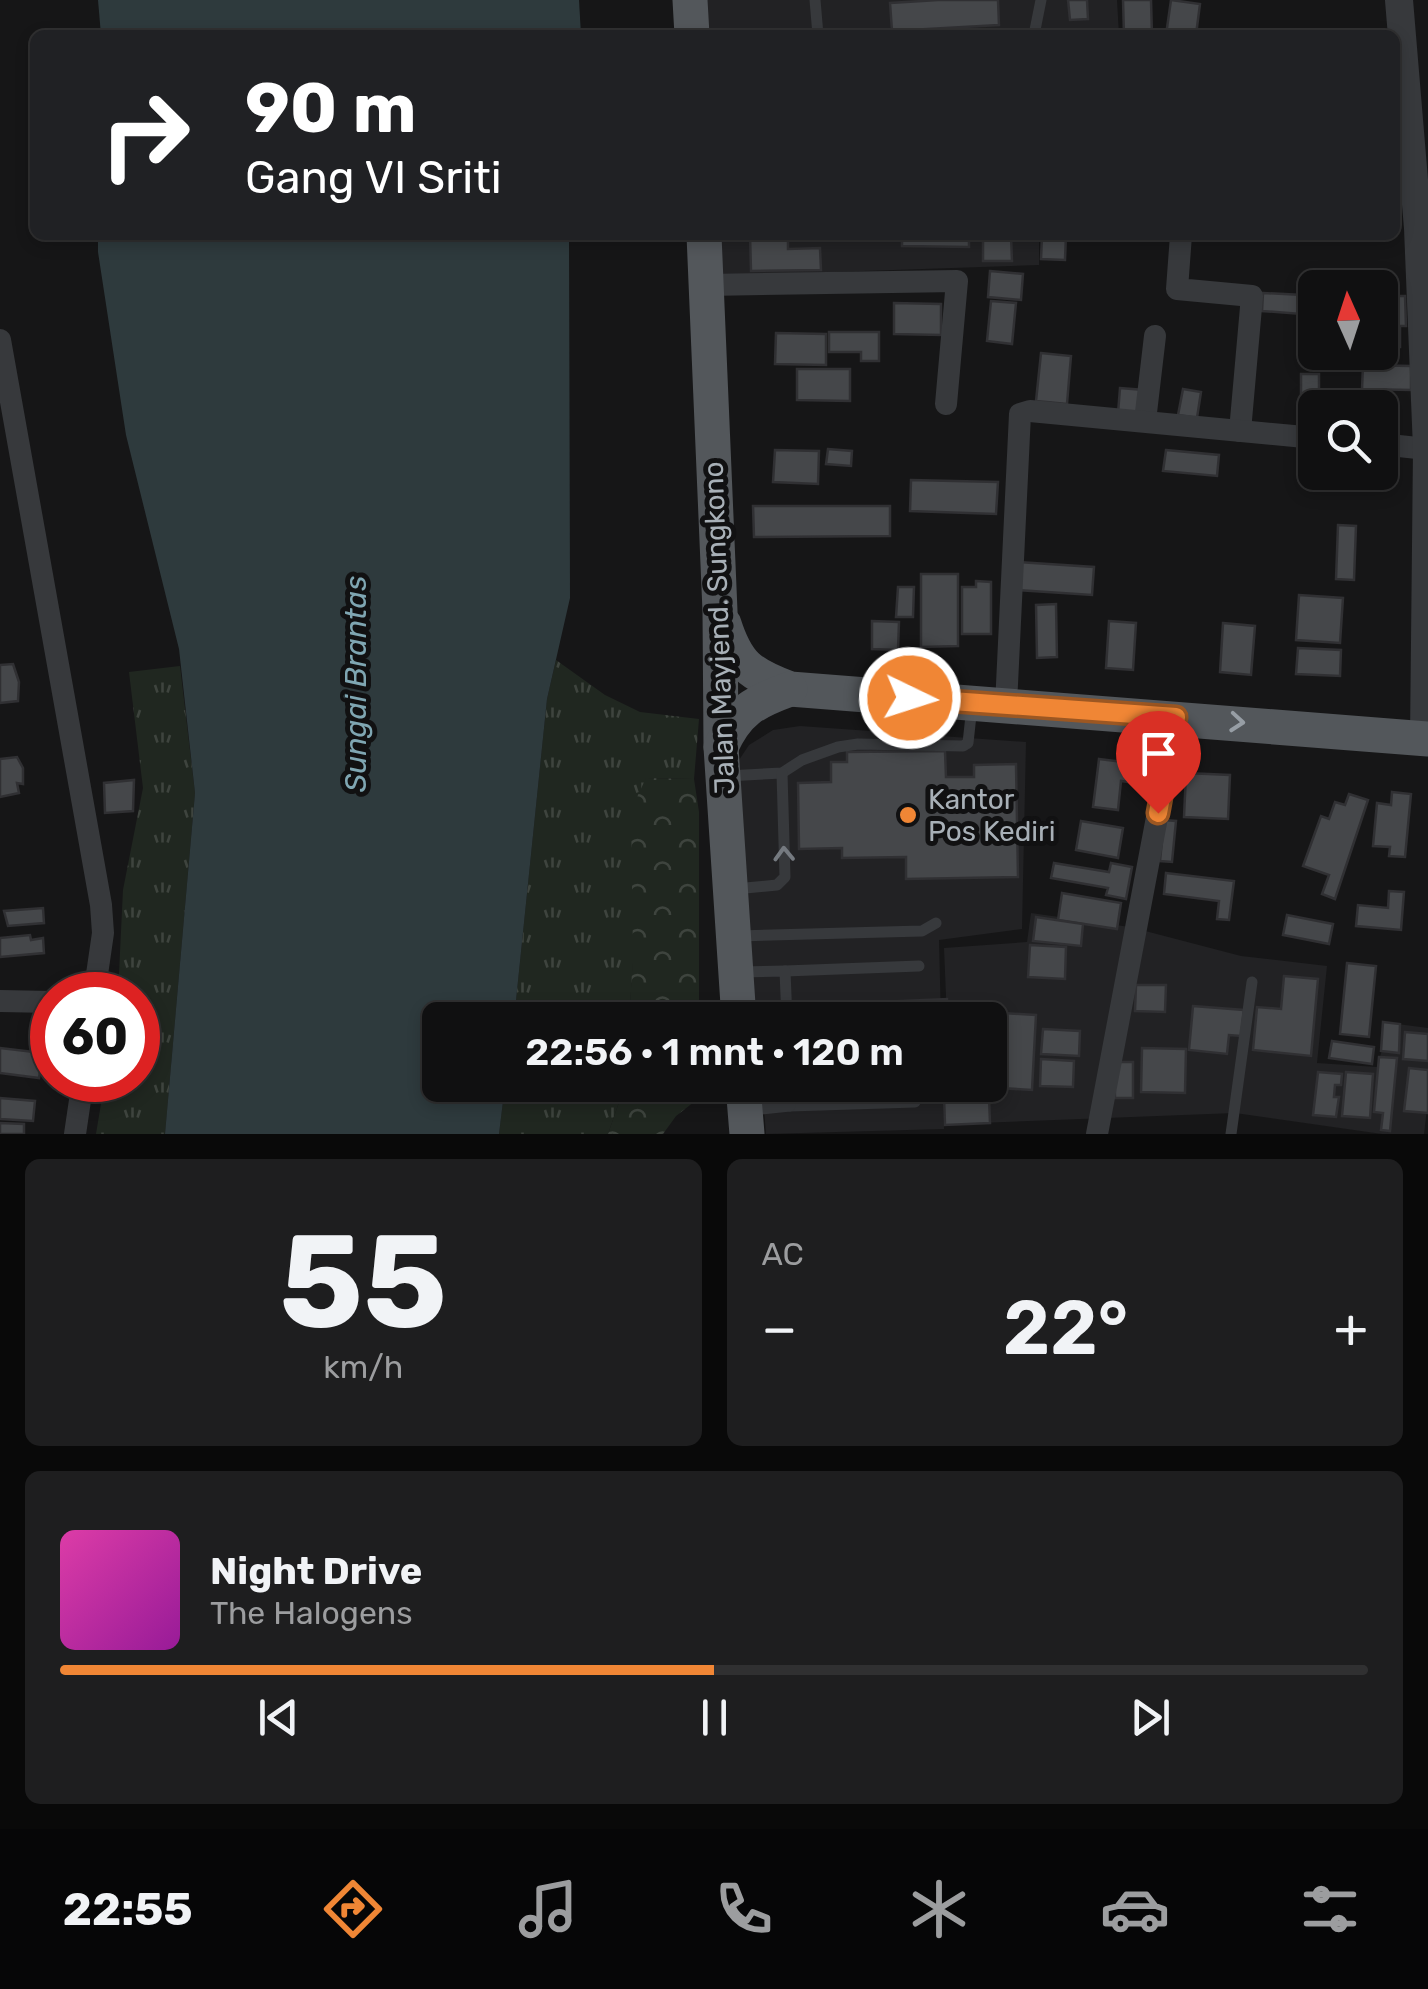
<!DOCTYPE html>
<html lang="id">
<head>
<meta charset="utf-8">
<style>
	body { margin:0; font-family:Rubik,sans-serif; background:#1e1e1f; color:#f1f3f6; height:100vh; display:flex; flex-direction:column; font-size:38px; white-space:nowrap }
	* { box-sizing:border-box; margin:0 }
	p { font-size:32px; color:#9c9d9f }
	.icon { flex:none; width:55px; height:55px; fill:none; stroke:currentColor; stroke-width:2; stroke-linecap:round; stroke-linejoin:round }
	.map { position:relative; height:1134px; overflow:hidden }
	.panel { display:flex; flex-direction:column; gap:25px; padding:25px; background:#090909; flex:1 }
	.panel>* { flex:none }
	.guide { position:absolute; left:30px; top:30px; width:1370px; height:210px; border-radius:15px; box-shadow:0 5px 15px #0003,0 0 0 2px #303031; background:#202124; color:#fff; overflow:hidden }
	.needle { width:65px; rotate:357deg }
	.fabs { position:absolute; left:1298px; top:270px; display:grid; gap:20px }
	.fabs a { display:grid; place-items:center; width:100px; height:100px; border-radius:15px; background:#101011; box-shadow:0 5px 15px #0003,0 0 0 2px #303031; font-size:50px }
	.speed { position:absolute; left:30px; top:972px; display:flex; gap:20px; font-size:50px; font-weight:700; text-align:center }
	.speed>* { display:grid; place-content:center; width:130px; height:130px; border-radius:50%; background:#101011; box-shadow:0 5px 15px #0003,0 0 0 2px #303031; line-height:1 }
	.speed .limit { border:15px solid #d22; background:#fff; color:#111 }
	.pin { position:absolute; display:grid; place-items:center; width:85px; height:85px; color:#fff; margin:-102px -42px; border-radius:50% 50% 50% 0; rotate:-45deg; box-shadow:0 0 10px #0007 }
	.pin .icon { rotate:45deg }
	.me { position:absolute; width:110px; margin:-55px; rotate:94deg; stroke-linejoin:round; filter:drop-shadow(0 0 8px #0008) }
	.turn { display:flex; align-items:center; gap:35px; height:210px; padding:0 50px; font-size:45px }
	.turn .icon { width:130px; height:130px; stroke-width:2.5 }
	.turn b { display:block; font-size:70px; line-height:85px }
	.big { font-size:75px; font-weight:600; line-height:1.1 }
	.panel .card { flex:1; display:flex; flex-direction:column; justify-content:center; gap:15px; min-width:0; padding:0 35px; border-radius:15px; background:#1e1e1f }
	.panel .dial { align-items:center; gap:0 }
	.dial b { font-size:130px; line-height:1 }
	.song { display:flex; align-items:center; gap:30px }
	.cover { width:120px; height:120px; border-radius:15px; background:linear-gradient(135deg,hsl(320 70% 55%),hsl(300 70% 35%)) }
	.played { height:10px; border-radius:5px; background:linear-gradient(90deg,#f08635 50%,#303031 50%) }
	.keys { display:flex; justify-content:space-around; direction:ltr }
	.heat { display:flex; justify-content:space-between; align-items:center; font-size:55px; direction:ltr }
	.panel .tiles { flex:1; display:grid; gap:25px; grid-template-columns:1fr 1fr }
	.card:last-child { grid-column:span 2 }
	.trip { position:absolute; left:422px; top:1002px; width:585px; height:100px; border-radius:15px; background:#101011; box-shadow:0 5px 15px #0003,0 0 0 2px #303031; font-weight:600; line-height:100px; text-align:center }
	.tab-bar { display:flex; height:160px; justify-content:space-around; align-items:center; background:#060607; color:#9c9d9f }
	.tab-bar .icon { width:70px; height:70px }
	.tab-bar .active { color:#f08635 }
	.tab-bar b { font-size:45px; color:#f1f3f6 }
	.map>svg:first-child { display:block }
	.built { fill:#222224 }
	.grass { fill:url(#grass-tufts) }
	.forest { fill:url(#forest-crowns) }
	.water { fill:#2e3a3d }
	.building { fill:#45474a; stroke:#303033; stroke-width:2.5 }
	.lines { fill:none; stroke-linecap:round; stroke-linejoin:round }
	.service { stroke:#37393c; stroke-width:11 }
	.minor { stroke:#37393c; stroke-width:22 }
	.tertiary { stroke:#37393c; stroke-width:28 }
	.primary { stroke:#53575b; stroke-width:35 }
	.oneway { stroke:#979ea5 }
	.oneway2 { stroke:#757a80 }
	.route-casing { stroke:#9c5722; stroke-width:25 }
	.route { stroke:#f08635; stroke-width:18 }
	.poi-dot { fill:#f08635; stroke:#111112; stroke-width:4 }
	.labels { text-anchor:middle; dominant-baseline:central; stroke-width:10; stroke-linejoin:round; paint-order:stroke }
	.street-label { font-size:28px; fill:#a8b0b7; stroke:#111112 }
	.poi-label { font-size:28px; fill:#a8b0b7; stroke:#111112; text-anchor:start }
	.water-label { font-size:30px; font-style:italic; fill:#7fa6b2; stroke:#111112 }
</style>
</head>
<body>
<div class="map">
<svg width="1428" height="1134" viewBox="0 0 1428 1134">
	<defs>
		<pattern id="grass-tufts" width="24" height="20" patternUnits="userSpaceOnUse" patternTransform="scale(2.5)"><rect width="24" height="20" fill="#202720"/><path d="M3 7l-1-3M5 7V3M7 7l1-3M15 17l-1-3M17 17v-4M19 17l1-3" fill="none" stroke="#3e443e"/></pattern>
		<pattern id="forest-crowns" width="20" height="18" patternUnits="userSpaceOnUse" patternTransform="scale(2.5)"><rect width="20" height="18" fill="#202720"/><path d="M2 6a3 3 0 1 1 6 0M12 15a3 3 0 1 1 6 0" fill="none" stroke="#3e443e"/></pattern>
	</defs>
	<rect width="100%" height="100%" fill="#161617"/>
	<g class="built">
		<polygon points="707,0 1117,0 1119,35 708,35"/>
		<polygon points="716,235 1039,235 1039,265 718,276"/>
		<polygon points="800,726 1026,742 1022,929 939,940 941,1020 756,1020 735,766 749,745 773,730"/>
		<polygon points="1031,913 1130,927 1241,956 1327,966 1317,1063 1377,1067 1390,1023 1428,1028 1428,1100 1424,1134 1382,1134 1235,1113 951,1124 949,1085 990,1085 990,1020 947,1020 944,948 1027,942"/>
		<polygon points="762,1085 943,1085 944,1129 766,1134"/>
	</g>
	<g class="grass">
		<polygon points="556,660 605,695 640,712 699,719 694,779 646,778 629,1020 514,1020 547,699"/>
		<polygon points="180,666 195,793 165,1134 96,1134 105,1080 138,1080 138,995 118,995 123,890 143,788 129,672"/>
		<polygon points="505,1085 625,1085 608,1134 499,1134"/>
	</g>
	<g class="forest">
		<polygon points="646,778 694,779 699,812 699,1020 629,1020 633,957 631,810"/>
		<polygon points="625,1085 699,1085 699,1098 676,1116 663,1134 608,1134"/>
	</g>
	<g class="water">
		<polygon points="98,0 579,0 581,35 101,35"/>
		<polygon points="98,235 569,235 570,598 547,699 514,1020 440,1020 440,1085 505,1085 499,1134 165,1134 195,793 179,649 126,435 98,252"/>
	</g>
	<g class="building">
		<polygon points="938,0 998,0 999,25 892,31 890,3"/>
		<polygon points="1068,0 1087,0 1088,19 1070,20"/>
		<polygon points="1123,0 1151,0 1152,35 1124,35"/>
		<polygon points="1171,0 1200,4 1196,35 1166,35"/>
		<polygon points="750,235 788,235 788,249 820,248 821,270 751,271"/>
		<polygon points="902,235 969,235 969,247 902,246"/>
		<polygon points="983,235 1011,235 1012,261 983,261"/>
		<polygon points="1042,235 1066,235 1065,260 1041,259"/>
		<polygon points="990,271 1023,274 1021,300 988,297"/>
		<polygon points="1315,292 1315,320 1306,320 1306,293"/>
		<polygon points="1263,293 1303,295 1301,314 1262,311"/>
		<polygon points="1380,296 1405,296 1406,326 1380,326"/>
		<polygon points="991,301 1016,303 1012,344 987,341"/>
		<polygon points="894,303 941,304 941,335 894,334"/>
		<polygon points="1400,328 1400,347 1380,348 1380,329"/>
		<polygon points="829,332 879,332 879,361 861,361 861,352 829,352"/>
		<polygon points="776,333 826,334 826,365 775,364"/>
		<polygon points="1041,353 1071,356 1067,404 1036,401"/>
		<polygon points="1363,365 1411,366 1411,390 1362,389"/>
		<polygon points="797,369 850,369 850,401 797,400"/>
		<polygon points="1301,374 1319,374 1319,408 1315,408 1315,420 1301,420"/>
		<polygon points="1120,388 1144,390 1143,415 1118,413"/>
		<polygon points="1183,389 1201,392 1197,418 1178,415"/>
		<polygon points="1330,395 1354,396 1353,408 1329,408"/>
		<polygon points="828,449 852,451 851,466 826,464"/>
		<polygon points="775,450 819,451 818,484 773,482"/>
		<polygon points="1166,450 1219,455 1217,476 1163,471"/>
		<polygon points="911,480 998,482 996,514 910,511"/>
		<polygon points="753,506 890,506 890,536 754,537"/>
		<polygon points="1338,525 1356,526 1354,580 1336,579"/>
		<polygon points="1018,562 1094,567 1092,595 1017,590"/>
		<polygon points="921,574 958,574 958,646 921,647"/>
		<polygon points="976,581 991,582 991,634 962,634 962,587 976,587"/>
		<polygon points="898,587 914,587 913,617 896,617"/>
		<polygon points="1299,595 1343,598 1340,643 1296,640"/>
		<polygon points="1056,604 1057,657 1037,658 1036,605"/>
		<polygon points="872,621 899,622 898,650 872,649"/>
		<polygon points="1109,621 1136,623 1133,670 1106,668"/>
		<polygon points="1223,623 1255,626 1251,675 1220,672"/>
		<polygon points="1298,648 1341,650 1340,676 1296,674"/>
		<polygon points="13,664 19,682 18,701 0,703 0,665"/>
		<polygon points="945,751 946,777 974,777 974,765 1016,764 1018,877 906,879 906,857 842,858 842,848 799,849 798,783 831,782 831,762 847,762 847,752"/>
		<polygon points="17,757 23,768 23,784 17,783 19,793 0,797 0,759"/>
		<polygon points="1099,759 1140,764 1139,768 1146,769 1144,784 1121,781 1118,810 1093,807"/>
		<polygon points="1186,773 1230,775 1228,819 1184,817"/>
		<polygon points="134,780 133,811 105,813 104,783"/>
		<polygon points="1392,792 1411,794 1405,857 1389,856 1390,847 1373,846 1377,803 1391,805"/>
		<polygon points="1349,794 1368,800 1335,899 1322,894 1329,875 1303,866 1321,816 1329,819 1335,802 1345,805"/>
		<polygon points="1164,820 1176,821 1172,862 1160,861"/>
		<polygon points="1081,821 1123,828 1118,858 1076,850"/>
		<polygon points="1054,863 1109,872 1111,863 1132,867 1126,899 1106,895 1108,888 1051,878"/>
		<polygon points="1166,873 1234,881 1229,920 1217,919 1219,901 1164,894"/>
		<polygon points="1389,891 1404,892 1401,930 1356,926 1358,905 1388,908"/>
		<polygon points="1062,893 1121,903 1117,929 1058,920"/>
		<polygon points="43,908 44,923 8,926 4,911"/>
		<polygon points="1287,915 1333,924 1329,944 1283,935"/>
		<polygon points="1036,917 1083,924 1081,946 1033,941"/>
		<polygon points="30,935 31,940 43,938 44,953 0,957 0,938"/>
		<polygon points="1030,945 1066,947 1065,979 1028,977"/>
		<polygon points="1347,963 1376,966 1369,1037 1340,1034"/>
		<polygon points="1284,976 1318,979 1311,1056 1253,1050 1257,1007 1281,1009"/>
		<polygon points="1136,985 1166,985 1165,1012 1135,1011"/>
		<polygon points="947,999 948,1020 811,1020 810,1005"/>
		<polygon points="1193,1006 1244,1010 1241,1036 1229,1035 1227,1054 1189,1050"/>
		<polygon points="1003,1013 1036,1015 1032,1090 1000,1088"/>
		<polygon points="1383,1022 1400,1024 1399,1053 1381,1051"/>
		<polygon points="1043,1029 1080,1031 1079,1056 1041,1054"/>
		<polygon points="1405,1032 1428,1034 1428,1061 1403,1059"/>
		<polygon points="1332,1041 1374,1047 1372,1064 1329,1058"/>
		<polygon points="0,1048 43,1053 39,1078 0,1073"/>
		<polygon points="1142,1048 1186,1049 1185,1093 1141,1092"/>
		<polygon points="1379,1057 1397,1058 1390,1131 1381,1130 1383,1113 1374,1112"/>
		<polygon points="1041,1059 1074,1061 1073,1087 1040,1086"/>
		<polygon points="1114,1062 1133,1062 1133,1098 1115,1098"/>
		<polygon points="1409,1068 1428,1070 1428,1113 1404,1111"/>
		<polygon points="1318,1072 1342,1074 1341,1085 1335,1085 1334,1097 1339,1097 1336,1117 1313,1115"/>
		<polygon points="1346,1072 1373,1074 1370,1118 1342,1116"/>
		<polygon points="814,1085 950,1085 950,1088 814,1094"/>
		<polygon points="989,1096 990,1123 945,1125 944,1097"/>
		<polygon points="0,1098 35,1101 33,1121 0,1119"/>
		<polygon points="0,1123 24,1124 24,1134 0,1134"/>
	</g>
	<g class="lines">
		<g class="service">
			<polyline points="815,0 818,35"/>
			<polyline points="1034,35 1041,0"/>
			<polyline points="727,776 782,773 802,760 838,747 858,744 963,746 968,743 972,706"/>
			<polyline points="735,889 777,885 785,877 782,773"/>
			<polyline points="738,936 922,931 936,923"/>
			<polyline points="785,971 919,966"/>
			<polyline points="740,972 785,971 787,1020"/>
			<polyline points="790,1106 915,1102"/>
			<polyline points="751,1110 790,1106 789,1085"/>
			<polyline points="1231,1134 1252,982"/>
		</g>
		<g class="minor">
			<polyline points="1181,235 1177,289 1252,296 1240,431"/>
			<polyline points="707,285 957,281 946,404"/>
			<polyline points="0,340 101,905 103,933 94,995"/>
			<polyline points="1145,421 1155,336"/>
			<polyline points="1380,444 1427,449"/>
			<polyline points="1006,705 1020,414 1030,411 1315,438"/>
			<polyline points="0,1001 52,1002"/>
			<polyline points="75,1134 83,1080"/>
			<polyline points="1097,1134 1176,717"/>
		</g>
		<polyline class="tertiary" points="1399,0 1418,228 1427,449 1424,738"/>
		<g class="primary">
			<polyline points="690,0 692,35"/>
			<polyline points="704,235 720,611 721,747 739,1020"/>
			<path d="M724,624C737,665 750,674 790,689L1428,739"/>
			<path d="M721,747C737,711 754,702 790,689"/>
			<polyline points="743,1085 747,1134"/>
		</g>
	</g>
	<defs><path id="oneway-chevron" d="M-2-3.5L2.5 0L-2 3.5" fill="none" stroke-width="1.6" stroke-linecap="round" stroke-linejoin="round" transform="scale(2.5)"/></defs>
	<use class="oneway" href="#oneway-chevron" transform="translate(1237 722) rotate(5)"/>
	<use class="oneway2" href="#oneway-chevron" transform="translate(784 854) rotate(-92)"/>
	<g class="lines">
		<defs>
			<polyline id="route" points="910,698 1176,717 1158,813"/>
		</defs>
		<use href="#route" class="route-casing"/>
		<use href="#route" class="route"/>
	</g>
	<circle class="poi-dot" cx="908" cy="815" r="10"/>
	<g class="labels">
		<g class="street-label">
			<text transform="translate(719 628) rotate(-92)">Jalan Mayjend. Sungkono</text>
		</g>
		<g class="poi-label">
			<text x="928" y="799">Kantor<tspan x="928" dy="32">Pos Kediri</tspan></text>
		</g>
		<g class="water-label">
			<text transform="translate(356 684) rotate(-90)">Sungai Brantas</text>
		</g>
	</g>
</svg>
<div class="fabs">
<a><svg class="needle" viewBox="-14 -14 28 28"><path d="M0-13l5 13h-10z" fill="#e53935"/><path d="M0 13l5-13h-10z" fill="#9c9d9f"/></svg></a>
<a><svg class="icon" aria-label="search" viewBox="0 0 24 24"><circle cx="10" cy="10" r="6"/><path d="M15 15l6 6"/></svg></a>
</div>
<div class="speed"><div class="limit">60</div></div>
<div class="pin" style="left:1158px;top:813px;background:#d93025"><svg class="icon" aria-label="arrive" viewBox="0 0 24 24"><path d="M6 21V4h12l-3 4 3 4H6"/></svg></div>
<svg class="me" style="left:910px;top:698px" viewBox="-20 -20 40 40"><circle r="17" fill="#f08635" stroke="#fff" stroke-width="3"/><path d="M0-11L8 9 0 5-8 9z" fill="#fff"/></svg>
<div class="trip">22:56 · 1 mnt · 120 m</div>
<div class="guide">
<div class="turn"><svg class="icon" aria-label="right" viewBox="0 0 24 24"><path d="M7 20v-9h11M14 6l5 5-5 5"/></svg><div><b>90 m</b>Gang VI Sriti</div></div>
</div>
</div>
<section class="panel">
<div class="tiles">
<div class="card dial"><b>55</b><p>km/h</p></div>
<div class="card"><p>AC</p>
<div class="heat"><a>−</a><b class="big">22°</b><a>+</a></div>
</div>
<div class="card">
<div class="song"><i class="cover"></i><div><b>Night Drive</b><p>The Halogens</p></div></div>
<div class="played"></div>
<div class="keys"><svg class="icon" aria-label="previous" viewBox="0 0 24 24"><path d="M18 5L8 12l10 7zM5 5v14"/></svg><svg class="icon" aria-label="pause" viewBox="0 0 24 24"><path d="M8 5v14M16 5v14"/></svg><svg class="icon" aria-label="next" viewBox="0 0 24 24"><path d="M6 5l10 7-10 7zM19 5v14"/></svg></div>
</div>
</div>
</section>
<nav class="tab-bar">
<b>22:55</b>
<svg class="icon active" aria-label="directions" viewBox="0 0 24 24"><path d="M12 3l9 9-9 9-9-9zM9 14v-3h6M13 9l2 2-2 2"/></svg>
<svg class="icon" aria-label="music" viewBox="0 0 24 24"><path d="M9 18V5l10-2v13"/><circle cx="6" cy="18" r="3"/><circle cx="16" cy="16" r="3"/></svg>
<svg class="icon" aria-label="phone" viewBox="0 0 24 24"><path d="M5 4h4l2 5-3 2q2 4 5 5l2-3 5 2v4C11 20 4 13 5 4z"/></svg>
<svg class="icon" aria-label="climate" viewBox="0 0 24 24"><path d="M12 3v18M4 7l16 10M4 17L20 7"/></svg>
<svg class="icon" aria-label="car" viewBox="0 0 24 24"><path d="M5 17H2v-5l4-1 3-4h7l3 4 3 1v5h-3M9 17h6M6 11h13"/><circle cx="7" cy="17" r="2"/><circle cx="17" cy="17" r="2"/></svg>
<svg class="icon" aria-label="filters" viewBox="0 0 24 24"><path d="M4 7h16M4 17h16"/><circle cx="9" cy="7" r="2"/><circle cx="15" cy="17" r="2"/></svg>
</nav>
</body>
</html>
